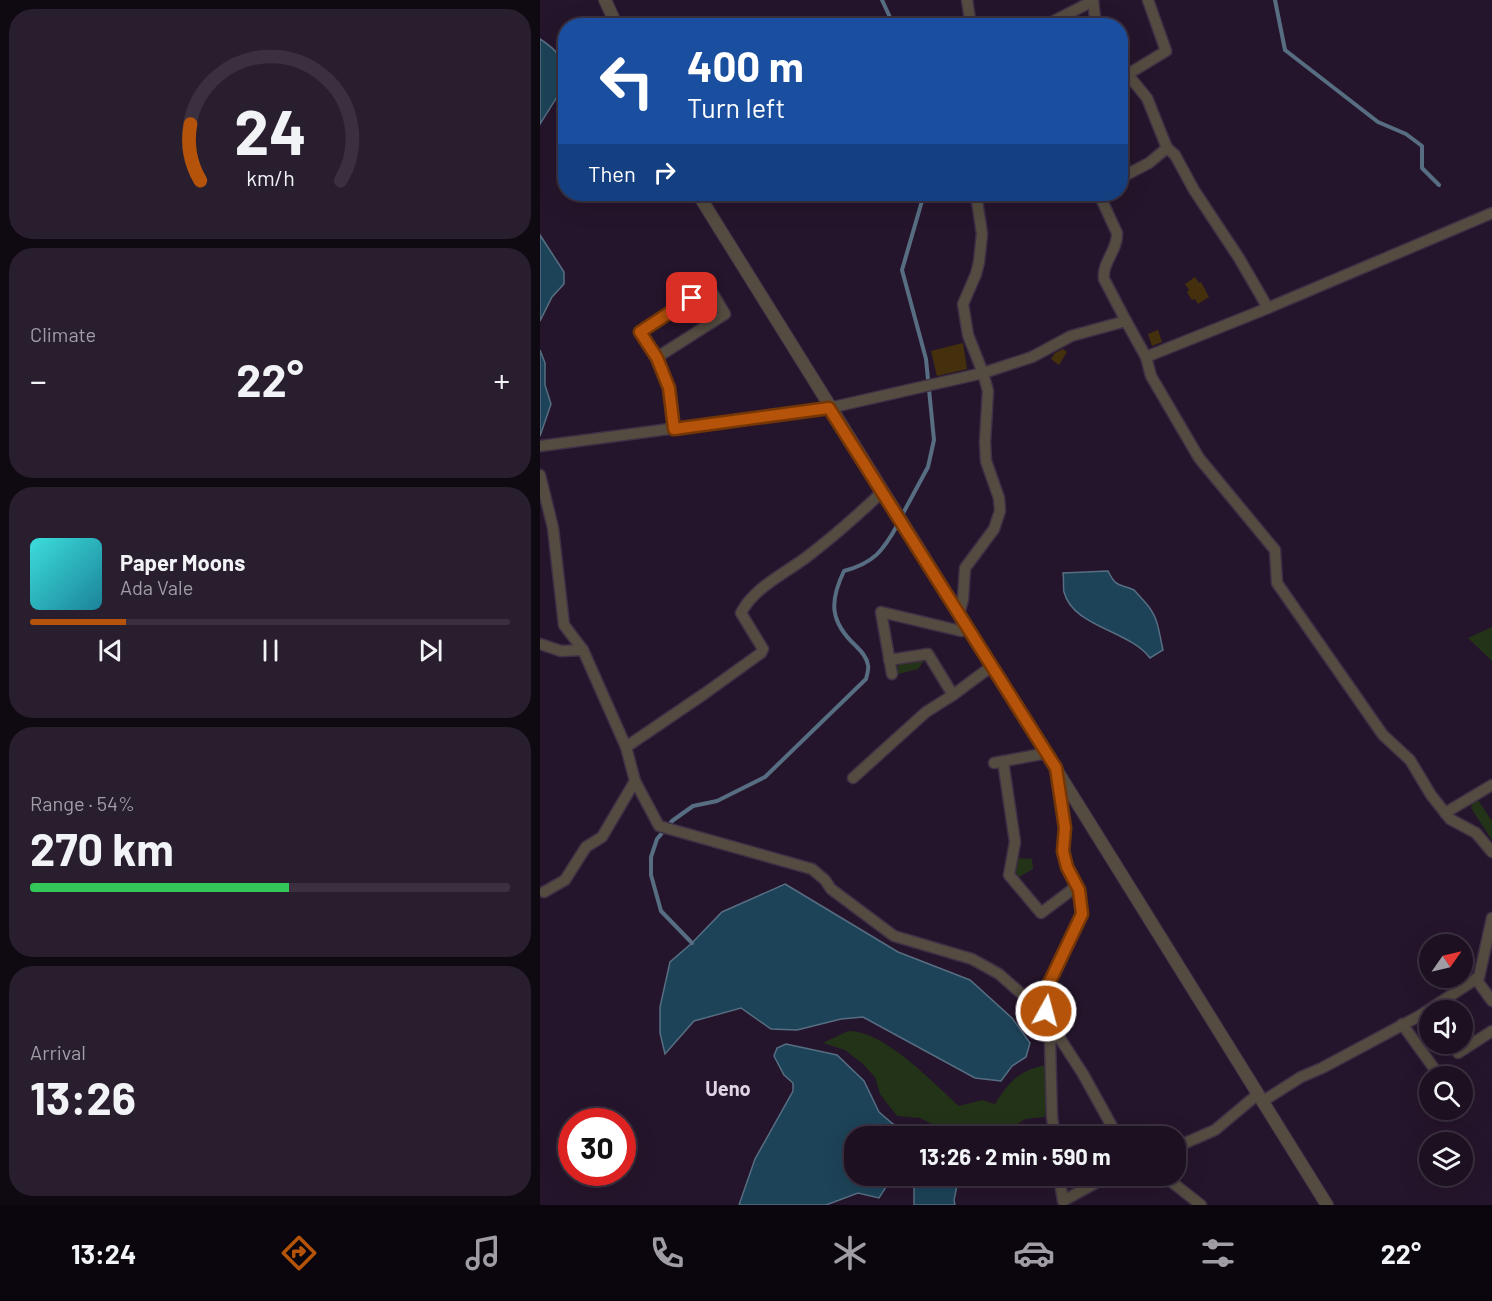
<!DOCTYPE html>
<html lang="en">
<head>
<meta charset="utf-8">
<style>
	body { margin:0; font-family:Barlow,sans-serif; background:#291e2e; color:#f1f3f6; height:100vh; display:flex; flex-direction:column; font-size:22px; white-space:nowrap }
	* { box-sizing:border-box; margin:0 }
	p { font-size:20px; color:#a09da5 }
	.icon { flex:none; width:33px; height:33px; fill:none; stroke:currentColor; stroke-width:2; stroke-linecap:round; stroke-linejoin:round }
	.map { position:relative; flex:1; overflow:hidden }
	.drawer { display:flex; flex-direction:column; gap:9px; padding:9px; background:#0f0912; width:540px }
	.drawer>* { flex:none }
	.hud { position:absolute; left:18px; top:18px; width:570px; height:183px; border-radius:24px; box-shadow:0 6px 24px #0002,0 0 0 2px #3a303f; background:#1a4fa0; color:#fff; overflow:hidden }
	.needle { width:39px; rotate:56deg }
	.buttons { position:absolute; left:879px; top:934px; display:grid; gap:12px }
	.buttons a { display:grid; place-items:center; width:54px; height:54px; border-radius:50%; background:#1c1021; box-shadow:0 6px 24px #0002,0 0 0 2px #3a303f; font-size:30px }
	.speed { position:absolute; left:18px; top:1108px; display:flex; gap:12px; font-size:30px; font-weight:700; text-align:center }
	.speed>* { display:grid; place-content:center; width:78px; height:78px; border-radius:50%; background:#1c1021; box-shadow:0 6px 24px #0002,0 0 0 2px #3a303f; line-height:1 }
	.speed .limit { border:9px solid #d22; background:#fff; color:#111 }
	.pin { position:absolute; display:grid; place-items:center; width:51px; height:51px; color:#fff; margin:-26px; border-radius:12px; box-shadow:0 3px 9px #0006 }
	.me { position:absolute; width:66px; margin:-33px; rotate:7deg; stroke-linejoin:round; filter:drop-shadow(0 0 4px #0008) }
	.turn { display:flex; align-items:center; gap:21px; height:126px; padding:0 30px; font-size:27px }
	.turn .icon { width:78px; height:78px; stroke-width:2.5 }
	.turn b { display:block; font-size:42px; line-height:51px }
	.then { display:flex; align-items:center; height:57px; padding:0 30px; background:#0003; gap:12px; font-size:22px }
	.big { font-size:45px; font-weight:700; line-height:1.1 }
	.drawer .widget { flex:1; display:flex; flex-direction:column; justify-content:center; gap:9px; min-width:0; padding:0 21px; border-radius:24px; background:#291e2e }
	.drawer .dial { align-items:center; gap:0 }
	.dial svg { height:156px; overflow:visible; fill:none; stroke:#3a303f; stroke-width:7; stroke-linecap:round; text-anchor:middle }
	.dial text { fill:#f1f3f6; stroke:none }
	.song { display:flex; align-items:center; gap:18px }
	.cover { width:72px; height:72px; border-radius:9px; background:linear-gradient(135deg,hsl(180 70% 55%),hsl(190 70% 35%)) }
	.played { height:6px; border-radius:3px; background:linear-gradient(90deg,#b45309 20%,#3a303f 20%) }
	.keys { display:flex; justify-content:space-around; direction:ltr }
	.heat { display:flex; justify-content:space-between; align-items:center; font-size:33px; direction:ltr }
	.charge { height:9px; border-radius:4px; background:linear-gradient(90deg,#34c759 54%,#3a303f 0) }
	.trip { position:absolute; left:304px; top:1126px; width:342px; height:60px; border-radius:24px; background:#1c1021; box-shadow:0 6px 24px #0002,0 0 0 2px #3a303f; font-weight:700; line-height:60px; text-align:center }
	.menu { display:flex; height:96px; justify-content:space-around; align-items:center; background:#0b060d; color:#a09da5 }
	.menu .icon { width:42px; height:42px }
	.menu .current { color:#b45309 }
	.menu b { font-size:27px; color:#f1f3f6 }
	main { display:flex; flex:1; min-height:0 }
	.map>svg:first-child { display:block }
	.green { fill:#233318 }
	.water { fill:#1d4358; stroke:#576e82; stroke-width:1.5 }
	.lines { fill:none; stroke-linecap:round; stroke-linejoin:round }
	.stream { stroke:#576e82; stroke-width:4 }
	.building { fill:#44300c }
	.minor-casing { stroke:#3f3046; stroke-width:13 }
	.tertiary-casing { stroke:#3f3046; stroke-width:14 }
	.minor { stroke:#544c40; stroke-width:10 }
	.tertiary { stroke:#544c40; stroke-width:12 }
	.route-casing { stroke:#753606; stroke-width:15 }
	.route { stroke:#b45309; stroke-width:10 }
	.labels { text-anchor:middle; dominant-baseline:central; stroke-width:6; stroke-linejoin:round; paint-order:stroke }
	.neighbourhood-label { font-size:20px; font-weight:bold; fill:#ded4e3; stroke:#25152c }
</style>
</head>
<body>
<main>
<section class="drawer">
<div class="widget dial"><svg viewBox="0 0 100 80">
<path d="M14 69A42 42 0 1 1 86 69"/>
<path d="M14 69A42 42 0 0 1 9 40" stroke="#b45309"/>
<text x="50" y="56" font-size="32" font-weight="700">24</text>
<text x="50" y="72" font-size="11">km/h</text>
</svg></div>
<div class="widget"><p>Climate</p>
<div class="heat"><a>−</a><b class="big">22°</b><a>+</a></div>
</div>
<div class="widget">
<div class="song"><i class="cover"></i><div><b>Paper Moons</b><p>Ada Vale</p></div></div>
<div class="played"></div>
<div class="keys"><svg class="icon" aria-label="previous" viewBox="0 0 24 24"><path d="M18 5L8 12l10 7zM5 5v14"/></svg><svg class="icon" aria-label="pause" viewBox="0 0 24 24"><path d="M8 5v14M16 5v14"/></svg><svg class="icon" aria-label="next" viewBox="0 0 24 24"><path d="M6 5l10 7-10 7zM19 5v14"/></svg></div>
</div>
<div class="widget"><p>Range · 54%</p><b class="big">270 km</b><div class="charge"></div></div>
<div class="widget"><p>Arrival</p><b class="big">13:26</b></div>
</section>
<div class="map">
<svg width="952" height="1205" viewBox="0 0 952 1205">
	<rect width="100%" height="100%" fill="#25152c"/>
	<g class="green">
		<polygon points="952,627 952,661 928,638"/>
		<polygon points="382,660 384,661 378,669 358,674 357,667 360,664"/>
		<polygon points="938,800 952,821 952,840 931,808 932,804"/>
		<polygon points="477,858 492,859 493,869 479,877 475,871"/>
		<path d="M308,1031C345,1031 392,1082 419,1106L442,1100L455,1104C469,1082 479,1070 506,1065L507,1112L504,1117L485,1119L458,1137H418L380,1118L357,1116L340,1094L335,1077L323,1064L305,1050L283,1043Z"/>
	</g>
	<g class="water">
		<path d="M0,39C45,68 21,89 0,124Z"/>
		<polygon points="0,235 24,272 24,284 12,297 0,321"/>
		<polygon points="0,350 5,363 5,385 11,404 0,436"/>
		<path d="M568,571C577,589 579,583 594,590C597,593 601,598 604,601C619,617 618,629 623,650L610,658C589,630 533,627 524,592C523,587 524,579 523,573Z"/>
		<polygon points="245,884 358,952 430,980 472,1018 490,1043 486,1057 472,1066 461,1081 435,1078 323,1017 301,1019 257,1030 231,1029 201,1008 154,1021 125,1054 120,1033 120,1007 130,962 152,943 182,912"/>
		<polygon points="246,1044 297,1055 324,1081 339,1112 353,1124 389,1137 315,1137 315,1176 353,1176 339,1198 318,1193 286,1205 199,1205 215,1159 253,1091 253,1083 244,1075 234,1056 237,1048"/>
		<polygon points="374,1176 419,1176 414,1200 415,1205 374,1205"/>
	</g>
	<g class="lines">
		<g class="stream">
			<polyline points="342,0 354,26"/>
			<polyline points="735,0 745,50 838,122 866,134 882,146 882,168 899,185"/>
			<polyline points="361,517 388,467 394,440 386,359 362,270 384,194"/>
			<path d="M152,943L121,911L111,875V857L117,839L132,821L153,806L177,801L225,777L326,679C327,675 329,669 328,665C327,657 321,651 316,646C290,622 289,602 304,571C334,563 343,551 358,524"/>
		</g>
	</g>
	<g class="building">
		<polygon points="655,277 659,283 661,282 669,297 658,304 655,299 652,300 647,292 649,290 645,284"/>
		<polygon points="618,330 622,342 612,346 608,334"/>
		<polygon points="423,343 427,369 397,376 391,351"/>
		<polygon points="523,349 527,352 519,365 511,359 515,353"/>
	</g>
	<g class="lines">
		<defs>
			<g id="minor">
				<polyline points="427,0 431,26"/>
				<polyline points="553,0 555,18 558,26"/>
				<polyline points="504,26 553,1"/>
				<polyline points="580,65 607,98 627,148 635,155 654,190 699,258 728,308"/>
				<polyline points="580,79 626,51 608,0"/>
				<polyline points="580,178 609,163 627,148"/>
				<path d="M559,194L577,233C578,250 562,262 564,279L586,321"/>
				<polyline points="606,357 611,376 659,458 735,550 737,583 843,735 870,760 891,795 910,819 936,833 952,852"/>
				<polyline points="116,358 185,314 169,287 100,332 116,358 129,388 134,429"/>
				<polyline points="0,446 289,408 443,373 492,357 531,336 586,321 606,357 728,308 952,213"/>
				<polyline points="0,475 13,528 24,625 43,650 86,747 95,781 119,826 272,869 285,880 291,889 354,936 432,959 459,974 485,997 503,1025 510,1041"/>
				<polyline points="419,614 423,599 425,568 454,529 460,511 459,498 446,461 445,442 448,391 443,373 428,335 423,304 436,274 439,262 442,234 436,194"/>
				<polyline points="0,644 21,651 43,650"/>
				<polyline points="349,660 388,654 413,695"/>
				<polyline points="352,674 341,612 421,631 427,627"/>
				<path d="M86,747L164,694L221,653L223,649L201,613C214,587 246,573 268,556C294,536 318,515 342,492"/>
				<polyline points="463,761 475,842 469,875 501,913 537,886"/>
				<polyline points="454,763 507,753"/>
				<polyline points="517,773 525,828 523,851 527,867 539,889 542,914 502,998 510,1023 543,1074 574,1130 580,1137"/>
				<polyline points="313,778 386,712 413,695 452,666"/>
				<polyline points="905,813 952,785"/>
				<polyline points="4,892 25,880 46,847 62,837 95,781"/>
				<polyline points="936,979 952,1001"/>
				<polyline points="862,1024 896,1071"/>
				<polyline points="514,1038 510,1041 512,1117 515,1137"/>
				<polyline points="918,1053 952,1031"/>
				<polyline points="723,1101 761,1077 782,1068 881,1015 939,977 952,918"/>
				<polyline points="636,1147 675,1130 718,1094"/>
				<polyline points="519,1176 523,1201 568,1176"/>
				<polyline points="624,1176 661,1205"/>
			</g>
			<g id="tertiary">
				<polyline points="65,0 77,26"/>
				<path d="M158,194C365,532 579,867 787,1205"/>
			</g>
		</defs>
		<use href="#minor" class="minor-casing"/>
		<use href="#tertiary" class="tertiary-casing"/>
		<use href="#minor" class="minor"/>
		<use href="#tertiary" class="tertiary"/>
	</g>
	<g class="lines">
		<defs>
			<polyline id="route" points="152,298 100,332 117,358 129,388 134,429 289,408 516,768 525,828 523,851 527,867 539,890 542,914 502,998 506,1011"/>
		</defs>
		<use href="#route" class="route-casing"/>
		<use href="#route" class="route"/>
	</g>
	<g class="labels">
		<g class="neighbourhood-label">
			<text x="188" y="1088">Ueno</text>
		</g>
	</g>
</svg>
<div class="buttons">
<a><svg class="needle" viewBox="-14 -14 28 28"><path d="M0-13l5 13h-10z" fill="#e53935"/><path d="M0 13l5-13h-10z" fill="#a09da5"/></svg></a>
<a><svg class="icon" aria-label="sound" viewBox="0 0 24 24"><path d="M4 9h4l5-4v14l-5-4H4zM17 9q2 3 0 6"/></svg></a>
<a><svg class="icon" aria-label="search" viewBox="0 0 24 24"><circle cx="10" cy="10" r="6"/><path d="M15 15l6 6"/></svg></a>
<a><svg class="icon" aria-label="layers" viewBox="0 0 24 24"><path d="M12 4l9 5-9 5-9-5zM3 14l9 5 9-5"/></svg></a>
</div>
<div class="speed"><div class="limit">30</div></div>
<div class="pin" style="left:152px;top:298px;background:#d93025"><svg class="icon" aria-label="arrive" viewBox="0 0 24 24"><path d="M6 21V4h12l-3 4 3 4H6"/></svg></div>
<svg class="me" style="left:506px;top:1011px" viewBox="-20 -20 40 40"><circle r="17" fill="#b45309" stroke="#fff" stroke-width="3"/><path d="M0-11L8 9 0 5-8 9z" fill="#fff"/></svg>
<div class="trip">13:26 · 2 min · 590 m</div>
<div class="hud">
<div class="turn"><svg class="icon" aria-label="left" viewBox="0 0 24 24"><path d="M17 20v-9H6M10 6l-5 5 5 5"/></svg><div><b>400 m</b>Turn left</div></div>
<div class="then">Then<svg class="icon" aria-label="right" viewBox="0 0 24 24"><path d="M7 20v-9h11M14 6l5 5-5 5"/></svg></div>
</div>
</div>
</main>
<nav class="menu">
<b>13:24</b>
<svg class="icon current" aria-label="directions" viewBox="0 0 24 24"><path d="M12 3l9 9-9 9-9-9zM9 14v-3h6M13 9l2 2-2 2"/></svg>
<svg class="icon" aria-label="music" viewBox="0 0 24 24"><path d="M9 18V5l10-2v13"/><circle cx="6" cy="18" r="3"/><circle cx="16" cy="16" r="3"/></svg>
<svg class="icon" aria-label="phone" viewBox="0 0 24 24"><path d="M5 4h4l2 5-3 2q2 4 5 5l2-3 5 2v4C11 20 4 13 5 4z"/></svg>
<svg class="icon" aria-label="climate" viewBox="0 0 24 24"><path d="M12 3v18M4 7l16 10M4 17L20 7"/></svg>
<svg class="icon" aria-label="car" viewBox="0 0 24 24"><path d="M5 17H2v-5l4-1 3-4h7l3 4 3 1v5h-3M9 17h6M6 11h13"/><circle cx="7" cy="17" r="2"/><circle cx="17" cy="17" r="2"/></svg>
<svg class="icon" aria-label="filters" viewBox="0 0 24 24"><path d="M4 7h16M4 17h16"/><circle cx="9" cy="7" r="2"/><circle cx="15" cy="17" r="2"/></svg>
<b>22°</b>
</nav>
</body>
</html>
